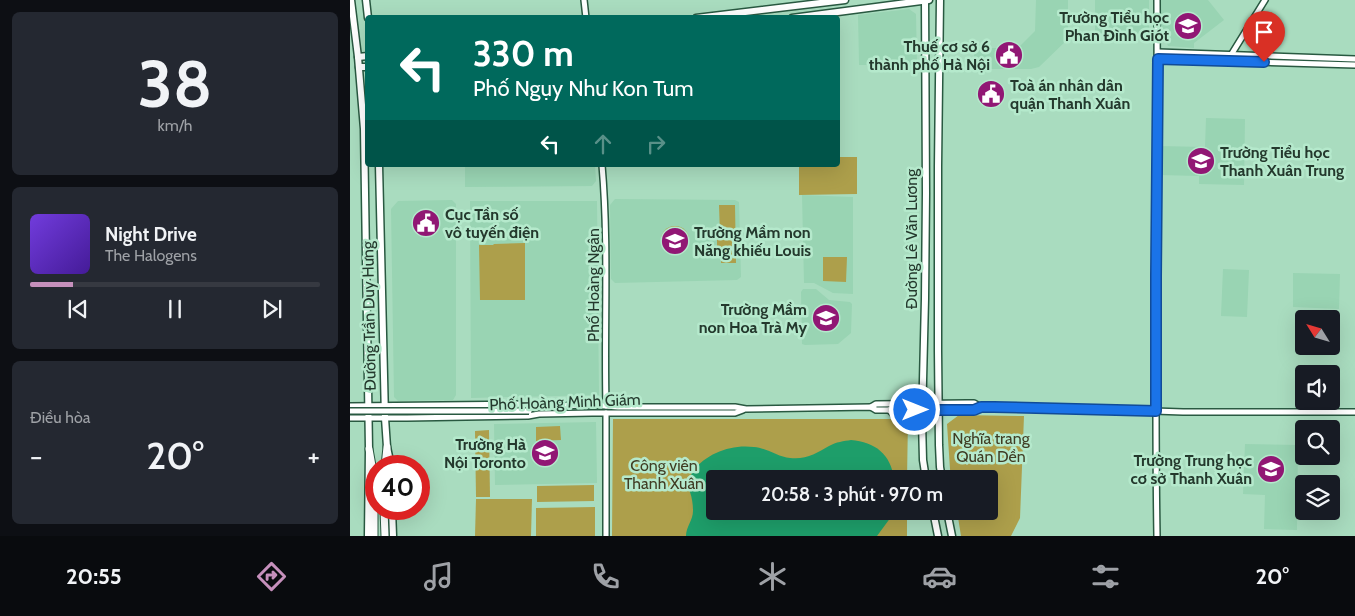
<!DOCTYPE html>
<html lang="vi">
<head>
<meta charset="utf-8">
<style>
	body { margin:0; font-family:Cabin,sans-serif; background:#242831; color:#f1f3f6; height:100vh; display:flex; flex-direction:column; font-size:19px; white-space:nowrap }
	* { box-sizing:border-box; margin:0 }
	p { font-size:16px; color:#9ea1a6 }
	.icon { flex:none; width:28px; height:28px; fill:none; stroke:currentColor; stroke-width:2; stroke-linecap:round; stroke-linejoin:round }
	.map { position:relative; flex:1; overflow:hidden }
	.side { display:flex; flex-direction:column; gap:12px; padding:12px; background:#0d0f14; width:350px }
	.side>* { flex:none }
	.banner { position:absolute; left:15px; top:15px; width:475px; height:152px; border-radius:5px; box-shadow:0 5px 20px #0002; background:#00695c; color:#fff; overflow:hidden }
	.needle { width:32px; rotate:307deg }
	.fabs { position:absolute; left:945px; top:310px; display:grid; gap:10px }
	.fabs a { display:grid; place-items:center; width:45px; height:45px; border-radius:5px; background:#171b24; box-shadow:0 5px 20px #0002; font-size:25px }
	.speed { position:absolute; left:15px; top:455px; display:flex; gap:10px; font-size:25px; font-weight:700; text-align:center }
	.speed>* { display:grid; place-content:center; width:65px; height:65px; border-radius:50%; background:#171b24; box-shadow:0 5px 20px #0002; line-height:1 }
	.speed .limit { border:8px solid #d22; background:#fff; color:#111 }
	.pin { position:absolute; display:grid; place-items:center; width:42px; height:42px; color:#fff; margin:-51px -21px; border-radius:50% 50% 50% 0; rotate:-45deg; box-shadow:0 0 5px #0007 }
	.pin .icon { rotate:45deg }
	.me { position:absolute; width:55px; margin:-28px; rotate:90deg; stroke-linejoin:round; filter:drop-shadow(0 0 4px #0008) }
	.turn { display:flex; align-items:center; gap:18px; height:105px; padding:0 25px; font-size:22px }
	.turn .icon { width:65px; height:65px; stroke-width:2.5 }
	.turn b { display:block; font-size:35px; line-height:42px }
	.lanes { display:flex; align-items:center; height:48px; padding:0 25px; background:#0003; justify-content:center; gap:25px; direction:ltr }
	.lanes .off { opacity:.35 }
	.big { font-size:38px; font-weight:600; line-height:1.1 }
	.side .tile { flex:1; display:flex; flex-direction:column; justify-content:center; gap:8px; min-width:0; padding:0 18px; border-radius:8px; background:#242831 }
	.side .dial { align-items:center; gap:0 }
	.dial b { font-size:65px; line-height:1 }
	.song { display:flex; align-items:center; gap:15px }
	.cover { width:60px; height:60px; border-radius:8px; background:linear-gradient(135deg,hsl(260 70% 55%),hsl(260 70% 35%)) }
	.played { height:5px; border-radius:2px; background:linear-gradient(90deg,#c690bc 15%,#363941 15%) }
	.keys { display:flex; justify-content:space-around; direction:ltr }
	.heat { display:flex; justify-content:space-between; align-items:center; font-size:28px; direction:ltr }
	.trip { position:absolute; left:356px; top:470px; width:292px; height:50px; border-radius:5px; background:#171b24; box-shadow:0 5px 20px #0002; font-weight:600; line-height:50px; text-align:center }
	.menu { display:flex; height:80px; justify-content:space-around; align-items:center; background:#090b0e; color:#9ea1a6 }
	.menu .icon { width:35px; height:35px }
	.menu .selected { color:#c690bc }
	.menu b { font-size:22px; color:#f1f3f6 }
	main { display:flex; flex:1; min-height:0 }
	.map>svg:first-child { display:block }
	.built { fill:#99d4b3 }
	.green { fill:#ad9f4b }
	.water { fill:#1e9e6a }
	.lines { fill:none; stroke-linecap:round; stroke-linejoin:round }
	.minor-casing { stroke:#295941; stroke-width:8 }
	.major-casing { stroke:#295941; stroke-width:9 }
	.highway-casing { stroke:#295941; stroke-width:9 }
	.minor { stroke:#fff; stroke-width:5 }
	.major { stroke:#fff; stroke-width:6 }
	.highway { stroke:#fff; stroke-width:7 }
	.minor-bridge-casing { stroke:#295941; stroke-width:8; stroke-linecap:butt }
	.minor-bridge { stroke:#fff; stroke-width:5 }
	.route-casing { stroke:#114b97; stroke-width:12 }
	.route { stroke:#1a73e8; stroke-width:9 }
	.labels { text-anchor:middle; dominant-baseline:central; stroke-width:5; stroke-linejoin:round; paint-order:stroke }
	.poi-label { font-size:16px; font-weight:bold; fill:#24392d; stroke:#b5e9cc; text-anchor:end }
	.street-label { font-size:16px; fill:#24392d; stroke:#b5e9cc }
	.park-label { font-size:16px; fill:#403c23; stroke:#b5e9cc }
</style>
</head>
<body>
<main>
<section class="side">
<div class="tile dial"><b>38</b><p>km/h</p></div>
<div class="tile">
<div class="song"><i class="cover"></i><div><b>Night Drive</b><p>The Halogens</p></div></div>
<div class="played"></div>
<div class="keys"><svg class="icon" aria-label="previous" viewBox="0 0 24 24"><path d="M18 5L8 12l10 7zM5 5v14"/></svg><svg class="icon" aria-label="pause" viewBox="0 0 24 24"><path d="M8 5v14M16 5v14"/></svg><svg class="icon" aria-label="next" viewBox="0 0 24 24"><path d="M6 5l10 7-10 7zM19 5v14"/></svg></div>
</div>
<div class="tile"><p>Điều hòa</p>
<div class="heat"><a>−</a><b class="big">20°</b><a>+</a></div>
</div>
</section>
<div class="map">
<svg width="1005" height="536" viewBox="0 0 1005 536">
	<rect width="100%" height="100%" fill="#a9dcbf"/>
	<g class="built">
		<polygon points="686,0 718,0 718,39 689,67 681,69 624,69 624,48 668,48 685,31"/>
		<rect x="745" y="0" width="54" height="34"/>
		<polygon points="811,0 858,0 874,20 844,43 844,48 818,46 811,30"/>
		<polygon points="559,9 566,14 567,65 509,65 508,15"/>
		<polygon points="856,118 895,119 894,185 849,184 849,176 809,175 809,146 855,147"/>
		<polygon points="115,165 245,165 246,181 242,186 115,187"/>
		<polygon points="452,195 503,197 503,294 483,293 464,283 454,283"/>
		<polygon points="265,199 385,200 389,202 391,277 387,280 265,283 261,279 260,205"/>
		<polygon points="102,200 106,204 106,395 103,400 48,401 44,397 41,209 48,201"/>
		<polygon points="120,201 247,201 249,395 121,398"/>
		<polygon points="873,269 899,270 897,317 871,316"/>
		<polygon points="943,273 990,274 989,309 943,307"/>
		<polygon points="453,289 466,289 479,300 500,302 502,304 501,333 488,344 455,345 452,344 451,292"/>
		<polygon points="246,422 247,483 145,485 144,424"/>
		<polygon points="895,444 948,445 947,530 914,529 915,495 893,494"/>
	</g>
	<g class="green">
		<polygon points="488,157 507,157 507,194 449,195 449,165 488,165"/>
		<polygon points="369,205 385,205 386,263 371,263 371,256 367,256 367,235 370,235"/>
		<circle cx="325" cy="240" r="14"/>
		<polygon points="175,243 175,300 130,300 129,245 143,245 144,244"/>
		<polygon points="473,257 497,257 496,282 473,281"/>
		<polygon points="609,415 674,416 670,518 661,536 611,536 607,511 640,511 640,479 601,479 600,469 597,424"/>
		<polygon points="263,419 558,419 557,479 365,479 365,511 557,511 557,536 262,536"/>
		<polygon points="210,426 211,440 186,441 186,427"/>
		<polygon points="139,430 140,497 126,497 125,431"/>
		<polygon points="244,485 244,501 187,502 187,486"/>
		<polygon points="126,499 182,499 181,536 125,536"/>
		<polygon points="245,507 245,536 186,536 186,508"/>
	</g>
	<path class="water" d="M501,440C525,442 541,454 544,479H365V511H542L541,517L527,536H336C336,527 343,520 343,511C343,504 342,498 340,492C339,490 337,488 337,485C337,481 341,475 343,471C357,453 381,444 404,447C417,448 428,457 440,458C456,460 467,453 479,446C486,442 494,441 501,440Z"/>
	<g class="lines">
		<defs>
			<g id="minor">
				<polyline points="234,0 236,18"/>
				<polyline points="808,52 1005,59"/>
				<polyline points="881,55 915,0"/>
				<polyline points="808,59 1005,65"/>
				<path d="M252,165C259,245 254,325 256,406"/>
				<polyline points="0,406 179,404 187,406 242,405 268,407 385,407 396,409 521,407 526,410 624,410 631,407 719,408 833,412 1005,412"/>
				<polyline points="521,407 526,404 617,403 624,403 631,407"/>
				<polyline points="539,410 544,415 572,415"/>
				<polyline points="256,413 256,536"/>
				<polyline points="0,418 57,418 178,416 189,414 242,413 385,413 393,410"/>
				<path d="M807,536C804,357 808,179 807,0"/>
			</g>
			<g id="major">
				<polyline points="1,0 8,57 14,129 19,449 18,536"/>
				<polyline points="16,0 18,18"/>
				<polyline points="575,0 576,193 575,299 572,421 573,460 576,479"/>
				<polyline points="590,0 588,166 588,351 589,445 590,467 592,479"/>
				<polyline points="346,18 495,0"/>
				<polyline points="442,18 579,0"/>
				<polyline points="8,57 18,56"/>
				<polyline points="9,67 18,67"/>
				<polyline points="29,165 35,418 37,447 41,466"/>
				<polyline points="42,509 43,536"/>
				<polyline points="583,511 588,536"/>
				<polyline points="597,511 602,536"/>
			</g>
			<g id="highway">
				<polyline points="19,449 24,477 24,536"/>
				<polyline points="35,466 37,447"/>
				<polyline points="34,509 35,536"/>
			</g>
		</defs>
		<use href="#minor" class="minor-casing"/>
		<use href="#major" class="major-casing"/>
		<use href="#highway" class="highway-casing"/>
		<use href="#minor" class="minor"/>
		<use href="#major" class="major"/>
		<use href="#highway" class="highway"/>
		<defs>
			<polyline id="minor-bridge" points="0,411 179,411"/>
		</defs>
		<use href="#minor-bridge" class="minor-bridge-casing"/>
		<use href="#minor-bridge" class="minor-bridge"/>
	</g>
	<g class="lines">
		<defs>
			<polyline id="route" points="565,410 624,410 631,407 644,407 806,411 806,276 808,59 914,62"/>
		</defs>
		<use href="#route" class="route-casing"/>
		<use href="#route" class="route"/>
	</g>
	<defs>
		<symbol id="school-disc" viewBox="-11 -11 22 22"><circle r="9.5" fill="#911774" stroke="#b5e9cc"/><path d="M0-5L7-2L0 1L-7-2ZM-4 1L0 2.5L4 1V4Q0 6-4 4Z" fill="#fff"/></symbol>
		<symbol id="civic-disc" viewBox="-11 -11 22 22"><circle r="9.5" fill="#911774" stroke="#b5e9cc"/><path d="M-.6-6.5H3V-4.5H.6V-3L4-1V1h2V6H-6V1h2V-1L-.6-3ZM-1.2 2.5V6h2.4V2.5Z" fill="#fff"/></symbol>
	</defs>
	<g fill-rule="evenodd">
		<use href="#school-disc" x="822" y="10" width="32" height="32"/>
		<use href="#civic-disc" x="643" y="39" width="32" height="32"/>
		<use href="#civic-disc" x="625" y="78" width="32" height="32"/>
		<use href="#school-disc" x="835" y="145" width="32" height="32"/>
		<use href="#civic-disc" x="60" y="207" width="32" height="32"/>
		<use href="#school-disc" x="309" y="225" width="32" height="32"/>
		<use href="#school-disc" x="460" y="302" width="32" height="32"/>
		<use href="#school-disc" x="179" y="437" width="32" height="32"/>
		<use href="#school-disc" x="905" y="453" width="32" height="32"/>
	</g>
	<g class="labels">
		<g class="poi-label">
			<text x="819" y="17">Trường Tiểu học<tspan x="819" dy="18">Phan Đình Giót</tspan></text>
			<text x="640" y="46">Thuế cơ sở 6<tspan x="640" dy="18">thành phố Hà Nội</tspan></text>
			<text x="660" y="85" text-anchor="start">Toà án nhân dân<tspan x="660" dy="18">quận Thanh Xuân</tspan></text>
			<text x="870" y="152" text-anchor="start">Trường Tiểu học<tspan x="870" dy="18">Thanh Xuân Trung</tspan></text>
			<text x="95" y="214" text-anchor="start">Cục Tần số<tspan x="95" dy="18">vô tuyến điện</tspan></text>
			<text x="344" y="232" text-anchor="start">Trường Mầm non<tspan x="344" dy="18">Năng khiếu Louis</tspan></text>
			<text x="457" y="309">Trường Mầm<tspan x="457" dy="18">non Hoa Trà My</tspan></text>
			<text x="176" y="444">Trường Hà<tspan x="176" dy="18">Nội Toronto</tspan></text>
			<text x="902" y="460">Trường Trung học<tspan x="902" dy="18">cơ sở Thanh Xuân</tspan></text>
		</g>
		<g class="street-label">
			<text transform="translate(561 239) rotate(-90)">Đường Lê Văn Lương</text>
			<text transform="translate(243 285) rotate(-90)">Phố Hoàng Ngân</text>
			<text transform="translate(19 316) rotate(-91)">Đường Trần Duy Hưng</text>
			<text transform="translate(215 402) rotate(-2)">Phố Hoàng Minh Giám</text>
		</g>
		<g class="park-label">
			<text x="641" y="438">Nghĩa trang<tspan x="641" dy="18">Quán Dền</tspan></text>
			<text x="314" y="465">Công viên<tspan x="314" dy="18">Thanh Xuân</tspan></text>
		</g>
	</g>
</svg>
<div class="fabs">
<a><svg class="needle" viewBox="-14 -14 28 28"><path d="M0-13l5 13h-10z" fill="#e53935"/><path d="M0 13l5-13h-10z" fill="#9ea1a6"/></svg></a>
<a><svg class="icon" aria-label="sound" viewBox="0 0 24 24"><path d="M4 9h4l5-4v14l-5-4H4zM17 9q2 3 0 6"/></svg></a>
<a><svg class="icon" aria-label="search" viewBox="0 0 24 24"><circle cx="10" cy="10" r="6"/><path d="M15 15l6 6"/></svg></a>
<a><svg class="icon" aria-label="layers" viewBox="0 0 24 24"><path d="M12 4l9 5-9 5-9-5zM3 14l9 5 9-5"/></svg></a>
</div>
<div class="speed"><div class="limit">40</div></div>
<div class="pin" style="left:914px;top:62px;background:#d93025"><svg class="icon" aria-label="arrive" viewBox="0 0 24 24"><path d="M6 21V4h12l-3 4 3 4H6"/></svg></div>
<svg class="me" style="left:565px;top:410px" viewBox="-20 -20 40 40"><circle r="17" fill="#1a73e8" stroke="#fff" stroke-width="3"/><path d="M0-11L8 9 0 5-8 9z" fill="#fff"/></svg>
<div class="trip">20:58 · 3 phút · 970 m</div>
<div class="banner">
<div class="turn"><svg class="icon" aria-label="left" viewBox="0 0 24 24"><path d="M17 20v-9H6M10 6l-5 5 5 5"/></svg><div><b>330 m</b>Phố Ngụy Như Kon Tum</div></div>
<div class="lanes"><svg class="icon" aria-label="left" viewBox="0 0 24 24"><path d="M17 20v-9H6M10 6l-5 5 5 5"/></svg><svg class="icon off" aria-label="ahead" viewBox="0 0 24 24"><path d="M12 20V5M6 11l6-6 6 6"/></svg><svg class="icon off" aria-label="right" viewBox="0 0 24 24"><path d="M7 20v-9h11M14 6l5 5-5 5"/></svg></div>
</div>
</div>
</main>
<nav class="menu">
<b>20:55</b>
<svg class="icon selected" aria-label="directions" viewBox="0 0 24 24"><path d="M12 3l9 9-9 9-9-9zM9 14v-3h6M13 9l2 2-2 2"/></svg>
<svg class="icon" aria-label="music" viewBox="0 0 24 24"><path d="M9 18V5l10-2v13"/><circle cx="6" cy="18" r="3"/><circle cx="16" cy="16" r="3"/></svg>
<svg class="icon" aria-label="phone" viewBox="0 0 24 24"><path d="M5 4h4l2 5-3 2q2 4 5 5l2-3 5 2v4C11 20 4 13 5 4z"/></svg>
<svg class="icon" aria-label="climate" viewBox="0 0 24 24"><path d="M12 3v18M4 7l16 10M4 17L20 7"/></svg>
<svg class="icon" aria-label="car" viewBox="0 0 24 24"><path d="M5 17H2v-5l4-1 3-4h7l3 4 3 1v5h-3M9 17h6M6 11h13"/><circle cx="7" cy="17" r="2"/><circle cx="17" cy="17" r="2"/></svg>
<svg class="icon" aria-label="filters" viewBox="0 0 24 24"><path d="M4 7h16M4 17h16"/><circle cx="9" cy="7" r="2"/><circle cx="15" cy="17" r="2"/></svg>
<b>20°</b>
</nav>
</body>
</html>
